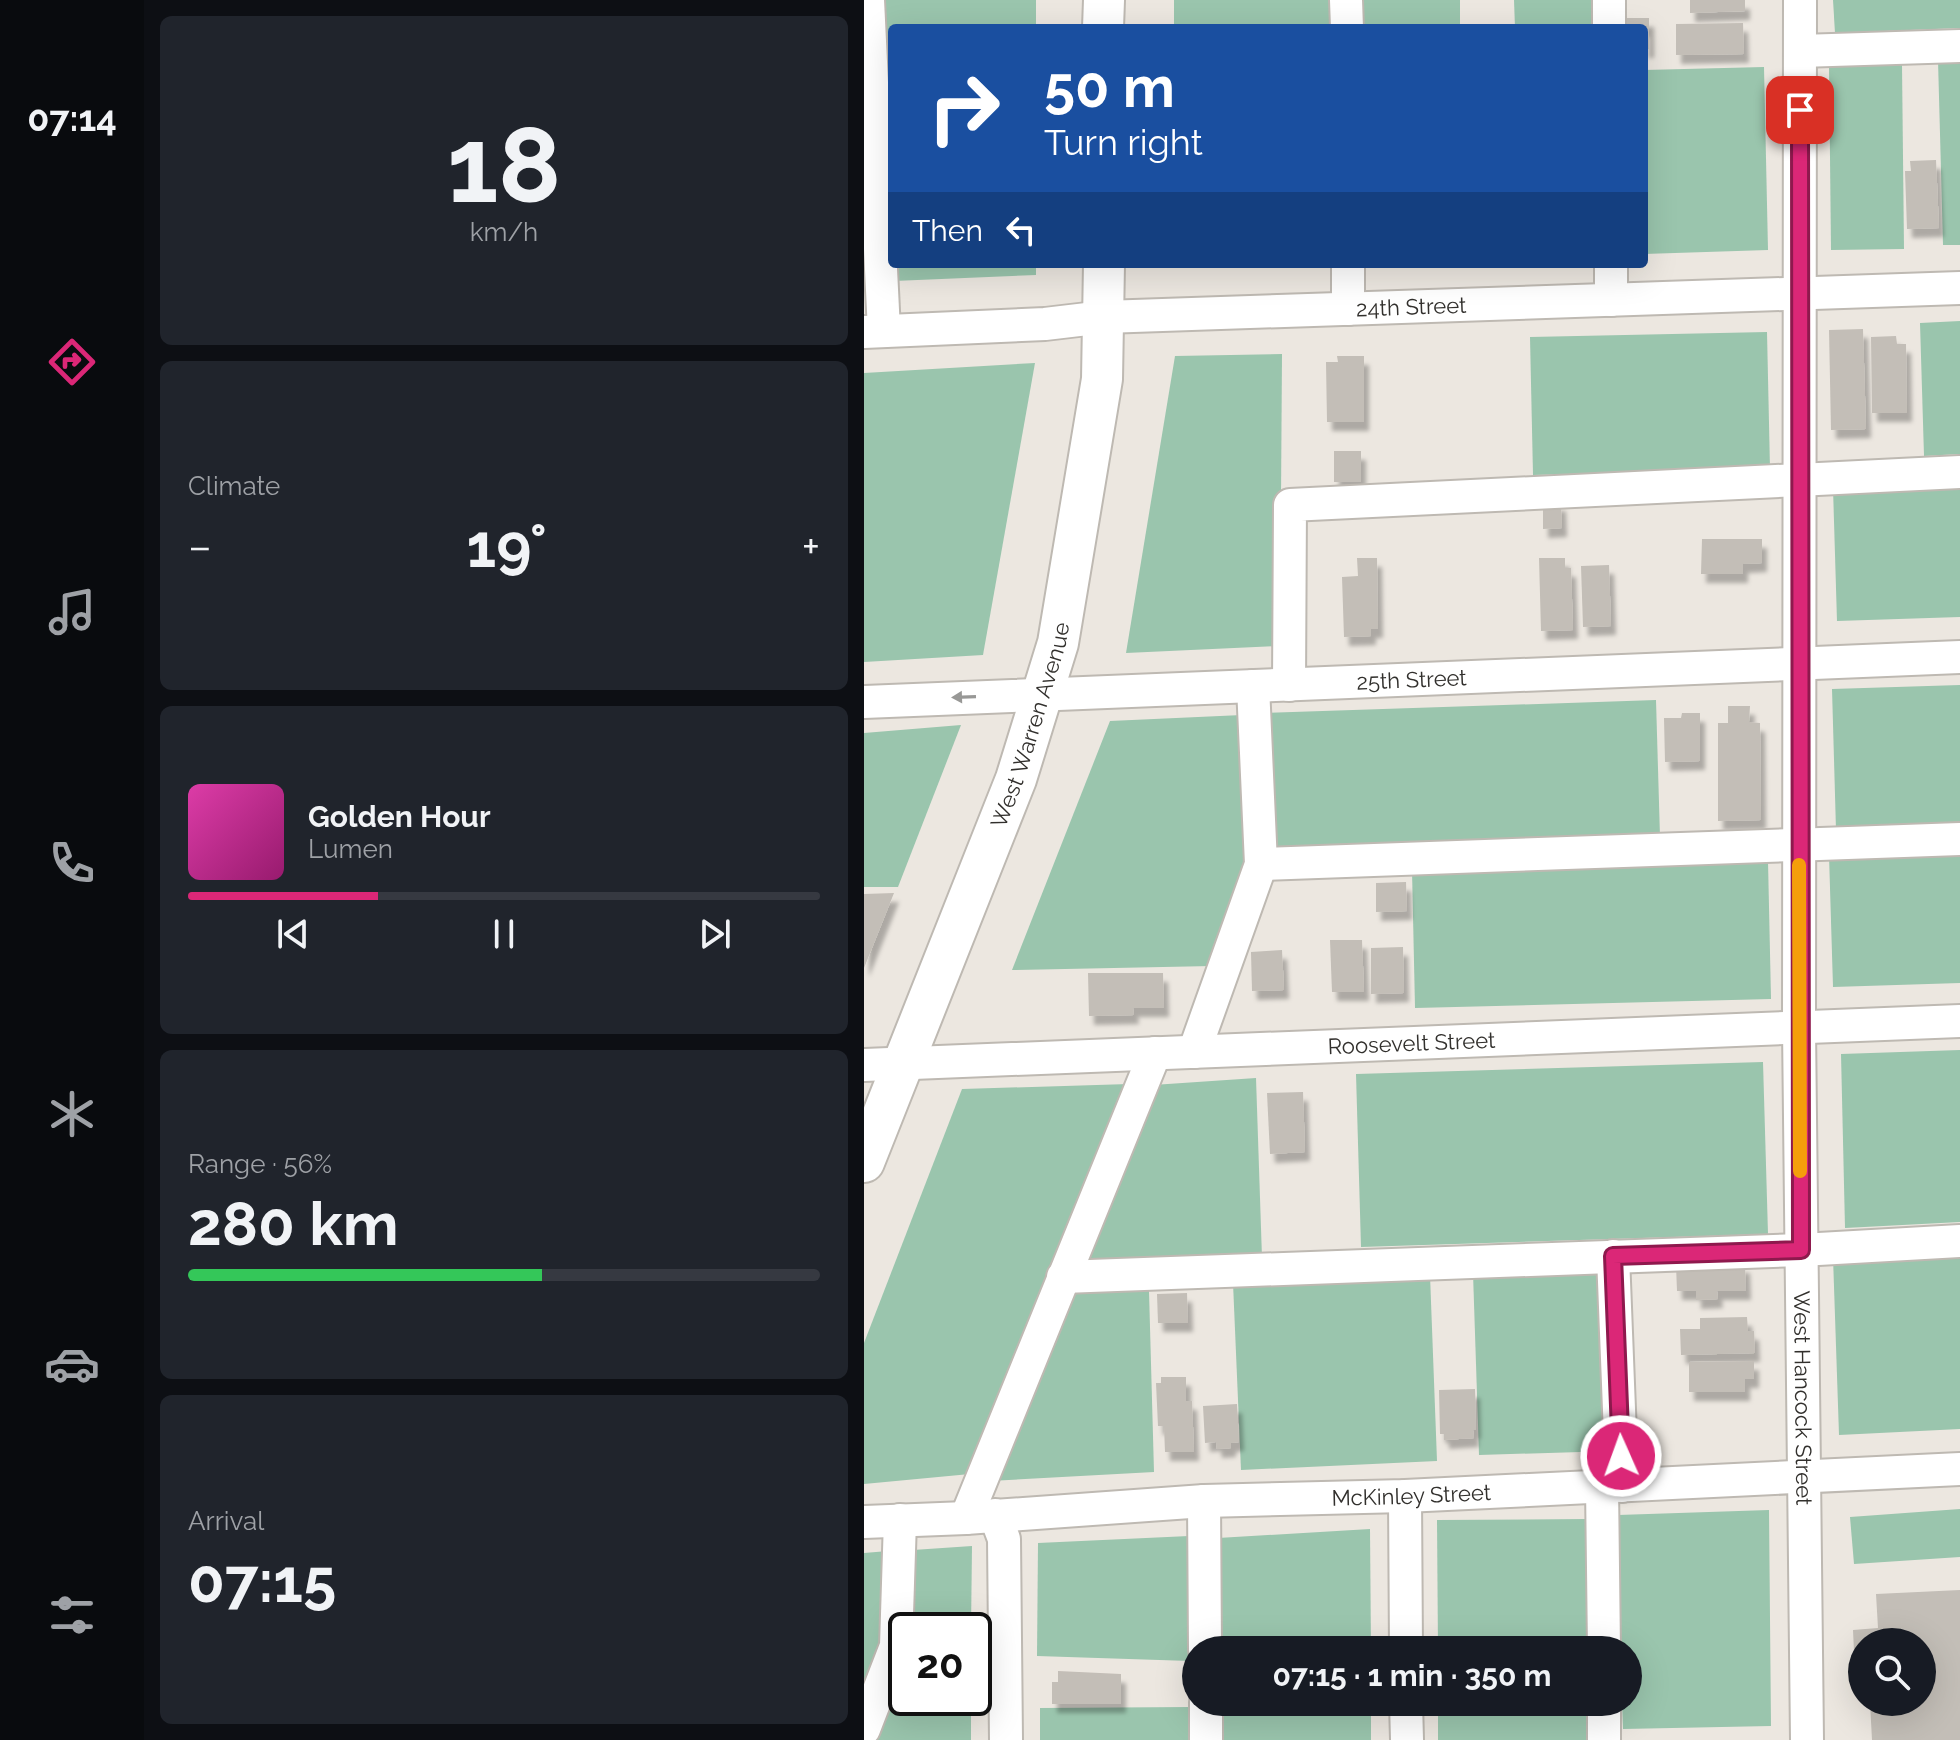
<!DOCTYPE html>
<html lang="en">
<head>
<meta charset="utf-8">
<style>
	body { margin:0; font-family:Raleway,sans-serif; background:#20242c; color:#f1f3f6; height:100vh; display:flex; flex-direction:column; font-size:30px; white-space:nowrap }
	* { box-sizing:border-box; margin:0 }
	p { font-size:26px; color:#9ea1a6 }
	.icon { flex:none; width:44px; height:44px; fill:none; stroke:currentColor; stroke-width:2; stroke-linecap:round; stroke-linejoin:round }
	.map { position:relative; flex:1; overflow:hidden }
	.details { display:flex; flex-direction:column; gap:16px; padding:16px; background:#0d0f14; width:720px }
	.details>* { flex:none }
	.banner { position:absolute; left:24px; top:24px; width:760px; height:244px; border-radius:8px; box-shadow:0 8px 32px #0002; background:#1a4fa0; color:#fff; overflow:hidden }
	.buttons { position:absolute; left:984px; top:1628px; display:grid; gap:16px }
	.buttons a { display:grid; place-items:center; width:88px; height:88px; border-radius:50%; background:#171b24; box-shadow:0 8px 32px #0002; font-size:40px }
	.speed { position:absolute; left:24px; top:1612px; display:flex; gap:16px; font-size:40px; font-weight:700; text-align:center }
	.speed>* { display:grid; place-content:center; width:104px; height:104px; border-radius:50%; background:#171b24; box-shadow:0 8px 32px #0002; line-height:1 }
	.speed .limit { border:4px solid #111; border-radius:12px; background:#fff; color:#111 }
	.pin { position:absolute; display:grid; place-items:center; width:68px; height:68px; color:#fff; margin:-34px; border-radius:16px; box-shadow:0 4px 12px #0006 }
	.me { position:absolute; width:88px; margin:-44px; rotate:358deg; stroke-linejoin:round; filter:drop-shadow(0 0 6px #0008) }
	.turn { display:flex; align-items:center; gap:28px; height:168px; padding:0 24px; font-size:36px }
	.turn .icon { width:104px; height:104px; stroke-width:2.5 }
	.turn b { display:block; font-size:56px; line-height:68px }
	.then { display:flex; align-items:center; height:76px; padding:0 24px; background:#0003; gap:16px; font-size:30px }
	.big { font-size:60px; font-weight:700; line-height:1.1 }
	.details .tile { flex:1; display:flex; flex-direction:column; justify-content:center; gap:12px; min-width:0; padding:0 28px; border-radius:12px; background:#20242c }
	.details .dial { align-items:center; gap:0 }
	.dial b { font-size:104px; line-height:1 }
	.song { display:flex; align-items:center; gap:24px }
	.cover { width:96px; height:96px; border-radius:12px; background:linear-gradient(135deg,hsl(320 70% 55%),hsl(320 70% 35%)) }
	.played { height:8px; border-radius:4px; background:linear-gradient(90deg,#db2777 30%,#363941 30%) }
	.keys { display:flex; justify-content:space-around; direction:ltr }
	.heat { display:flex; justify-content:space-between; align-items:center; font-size:44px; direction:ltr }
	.charge { height:12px; border-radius:6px; background:linear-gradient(90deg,#34c759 56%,#363941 0) }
	.trip { position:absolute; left:318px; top:1636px; width:460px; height:80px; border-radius:40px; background:#171b24; box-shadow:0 8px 32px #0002; font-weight:700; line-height:80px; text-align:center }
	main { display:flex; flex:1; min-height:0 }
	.dock { display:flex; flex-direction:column; width:144px; justify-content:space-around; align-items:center; background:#090b0e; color:#9ea1a6 }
	.dock .icon { width:56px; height:56px }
	.dock .selected { color:#db2777 }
	.dock b { font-size:36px; color:#f1f3f6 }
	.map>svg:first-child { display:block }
	.green { fill:#9ac5ad }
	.building { fill:#c3beb7; filter:url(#shadow) }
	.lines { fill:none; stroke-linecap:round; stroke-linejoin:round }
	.minor-casing { stroke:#beb9b2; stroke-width:36 }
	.major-casing { stroke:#beb9b2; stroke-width:44 }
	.minor { stroke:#fff; stroke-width:32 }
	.major { stroke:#fff; stroke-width:40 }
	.oneway { fill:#989896 }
	.route-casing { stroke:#8e194d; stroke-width:20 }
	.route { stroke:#db2777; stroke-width:14 }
	.slow { stroke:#f59e0b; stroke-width:14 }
	.labels { text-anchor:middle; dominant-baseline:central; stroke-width:7; stroke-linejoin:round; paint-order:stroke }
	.street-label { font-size:22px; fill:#32302d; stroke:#ece7e0 }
</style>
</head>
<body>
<main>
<nav class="dock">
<b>07:14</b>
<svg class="icon selected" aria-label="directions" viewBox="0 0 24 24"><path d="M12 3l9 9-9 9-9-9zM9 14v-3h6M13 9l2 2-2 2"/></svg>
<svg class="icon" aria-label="music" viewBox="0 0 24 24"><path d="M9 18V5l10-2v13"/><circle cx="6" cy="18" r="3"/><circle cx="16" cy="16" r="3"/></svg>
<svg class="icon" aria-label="phone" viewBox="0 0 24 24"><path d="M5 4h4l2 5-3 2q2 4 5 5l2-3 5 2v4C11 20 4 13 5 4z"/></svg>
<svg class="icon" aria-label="climate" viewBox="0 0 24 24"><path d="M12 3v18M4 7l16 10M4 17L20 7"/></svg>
<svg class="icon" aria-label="car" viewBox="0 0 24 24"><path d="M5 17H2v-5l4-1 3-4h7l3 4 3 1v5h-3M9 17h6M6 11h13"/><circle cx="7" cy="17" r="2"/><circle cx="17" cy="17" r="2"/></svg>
<svg class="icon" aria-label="filters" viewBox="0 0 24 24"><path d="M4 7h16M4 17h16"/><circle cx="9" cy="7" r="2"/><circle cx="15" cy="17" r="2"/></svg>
</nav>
<section class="details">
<div class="tile dial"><b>18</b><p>km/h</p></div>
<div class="tile"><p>Climate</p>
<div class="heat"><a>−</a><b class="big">19°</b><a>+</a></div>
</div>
<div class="tile">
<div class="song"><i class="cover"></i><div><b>Golden Hour</b><p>Lumen</p></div></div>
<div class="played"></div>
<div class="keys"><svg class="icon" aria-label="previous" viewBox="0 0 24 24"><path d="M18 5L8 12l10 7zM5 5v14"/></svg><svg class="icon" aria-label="pause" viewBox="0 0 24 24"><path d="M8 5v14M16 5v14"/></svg><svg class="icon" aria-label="next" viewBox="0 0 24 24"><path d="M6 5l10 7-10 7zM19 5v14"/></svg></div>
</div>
<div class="tile"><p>Range · 56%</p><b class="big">280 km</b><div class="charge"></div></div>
<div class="tile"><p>Arrival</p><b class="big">07:15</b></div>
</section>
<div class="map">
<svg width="1096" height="1740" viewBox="0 0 1096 1740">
	<defs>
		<filter id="shadow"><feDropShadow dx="5" dy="9" stdDeviation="2" flood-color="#0004"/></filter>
	</defs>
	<rect width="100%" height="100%" fill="#ece7e0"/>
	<g class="green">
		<polygon points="18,0 172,0 172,28 28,28 28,233"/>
		<rect x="310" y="0" width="159" height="28"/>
		<rect x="493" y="0" width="103" height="28"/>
		<polygon points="650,0 732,0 732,28 651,28"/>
		<polygon points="969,0 1096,0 1096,28 971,33"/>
		<polygon points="1074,60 1096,60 1096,245 1079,245"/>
		<polygon points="1038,65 1040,249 967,250 965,66"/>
		<polygon points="900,67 904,250 780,254 780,70"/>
		<polygon points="29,264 172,264 172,275 30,281"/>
		<polygon points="1096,321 1096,454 1060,456 1056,323"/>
		<polygon points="903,332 906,469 669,475 666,337"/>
		<polygon points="418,354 416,646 262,653 311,356"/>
		<polygon points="171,363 119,655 0,662 0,373"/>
		<polygon points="1096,484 1096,617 973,621 969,488"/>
		<polygon points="1096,685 1096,826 972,830 968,689"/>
		<polygon points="792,700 796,837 405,850 401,713"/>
		<polygon points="378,715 383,870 348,966 148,970 246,721"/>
		<polygon points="97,725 34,887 0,887 0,733"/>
		<polygon points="1096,851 1096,983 969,987 965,855"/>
		<polygon points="904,861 907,999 551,1008 548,870"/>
		<polygon points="1096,1050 1096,1222 981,1228 977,1054"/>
		<polygon points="899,1062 904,1234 497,1247 492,1074"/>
		<polygon points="392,1078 398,1258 217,1266 289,1085"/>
		<polygon points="265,1084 106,1474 0,1484 0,1343 98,1089"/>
		<polygon points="1096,1252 1096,1429 975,1435 969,1257"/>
		<polygon points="742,1268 749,1451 615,1455 609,1273"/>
		<polygon points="566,1275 573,1461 377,1470 369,1283"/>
		<polygon points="285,1291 290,1472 126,1481 204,1292"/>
		<polygon points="1096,1509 1096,1557 990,1564 986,1517"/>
		<polygon points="905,1510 907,1726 759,1729 758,1702 764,1702 764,1650 757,1650 754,1515"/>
		<polygon points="724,1519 725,1650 574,1650 573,1520"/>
		<polygon points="506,1529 507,1650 356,1650 354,1538"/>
		<polygon points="325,1536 326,1661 173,1656 174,1543"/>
		<polygon points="108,1546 107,1630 44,1630 49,1550"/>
		<polygon points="24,1551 20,1657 0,1710 0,1553"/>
		<polygon points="42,1647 42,1698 107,1698 107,1740 9,1740"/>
		<polygon points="357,1702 507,1702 507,1740 358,1740"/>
		<rect x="574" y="1702" width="152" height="38"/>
		<polygon points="327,1707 327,1740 176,1740 176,1708"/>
	</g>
	<g class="building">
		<polygon points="826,0 881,0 881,11 826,13"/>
		<polygon points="758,18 785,18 785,49 780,49 780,28 758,28"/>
		<polygon points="879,23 880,54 812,55 812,24"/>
		<polygon points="1072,160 1075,228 1043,229 1041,171 1047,171 1046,161"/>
		<polygon points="999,329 1002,429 967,430 965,330"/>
		<polygon points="1032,336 1033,344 1042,344 1043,413 1008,413 1007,337"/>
		<polygon points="473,356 500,356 500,422 463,422 462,362 474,362"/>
		<rect x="470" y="451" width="27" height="31"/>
		<polygon points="697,502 698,528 679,529 679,503"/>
		<polygon points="838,539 898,539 898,563 879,564 879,574 837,574"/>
		<polygon points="493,558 513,558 514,629 507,629 507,636 480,637 478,577 494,576"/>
		<polygon points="675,558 701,558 701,568 707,568 709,630 677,631"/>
		<polygon points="745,565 747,626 719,627 717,566"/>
		<polygon points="864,706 886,706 885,722 896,723 897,820 854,821 854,723 864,723"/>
		<polygon points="818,713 836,713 836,761 801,762 800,718 817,718"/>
		<polygon points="542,882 543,911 512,912 512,883"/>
		<polygon points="30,893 0,968 0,894"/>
		<polygon points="466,940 498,940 500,992 468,992"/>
		<polygon points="539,947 540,993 507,994 507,948"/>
		<polygon points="418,950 420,990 388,991 387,952"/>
		<polygon points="224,973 299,973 300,1008 269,1008 270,1015 225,1016"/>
		<polygon points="439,1092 441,1152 406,1154 403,1093"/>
		<polygon points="881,1264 882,1291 853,1291 854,1299 832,1300 832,1291 813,1291 812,1265"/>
		<polygon points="323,1293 324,1323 294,1323 293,1294"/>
		<polygon points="883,1317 884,1331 890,1331 891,1353 817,1355 816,1329 836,1329 836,1318"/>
		<polygon points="890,1361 890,1379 881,1379 881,1392 825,1392 825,1362"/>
		<polygon points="297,1377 322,1377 322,1401 328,1401 330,1452 301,1452 300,1426 294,1426 292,1383 297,1383"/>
		<polygon points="611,1389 612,1430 609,1430 610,1438 580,1440 580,1434 576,1434 575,1390"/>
		<polygon points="373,1404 375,1442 367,1443 367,1448 353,1449 352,1442 341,1443 339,1406"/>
		<polygon points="1096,1590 1096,1740 1008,1740 1006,1702 1058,1702 1058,1642 998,1642 998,1673 991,1673 989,1630 1014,1628 1012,1594"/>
		<polygon points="194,1671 257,1674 257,1704 188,1704 188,1682 194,1682"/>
	</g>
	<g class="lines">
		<defs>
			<g id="minor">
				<polyline points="4,0 20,331"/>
				<polyline points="482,0 483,28"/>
				<polyline points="745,0 745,28"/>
				<path id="s1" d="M936,0L935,1028L943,1740"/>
				<polyline points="936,51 1096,46"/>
				<polyline points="484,264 484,309"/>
				<polyline points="747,264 747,300"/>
				<path id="s2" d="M0,332L181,324L240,317L1096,288"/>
				<polyline points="425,685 426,505 1096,472"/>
				<path id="s3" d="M0,702L1096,657"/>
				<polyline points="397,864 1096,839"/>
				<polyline points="330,1052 397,864 389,686"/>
				<path id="s4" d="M0,1065L1096,1021"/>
				<polyline points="749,1256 758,1486"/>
				<polyline points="199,1277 937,1250 1096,1241"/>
				<polyline points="738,1486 740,1650"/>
				<polyline points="541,1496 542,1650"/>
				<polyline points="340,1501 341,1650"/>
				<polyline points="131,1515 140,1539 142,1740"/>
				<polyline points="102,1518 291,1053"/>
				<path id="s5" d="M0,1522L102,1518L340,1501L541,1496L1096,1469"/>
				<polyline points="342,1702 342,1740"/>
				<polyline points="542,1702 543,1740"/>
				<polyline points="740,1702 740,1740"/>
				<polyline points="0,1729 32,1646 36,1520"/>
			</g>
			<g id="major">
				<polyline points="239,28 240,0"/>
				<path id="s6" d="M0,1162L152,779L194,643L238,379L240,264"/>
			</g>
		</defs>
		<use href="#minor" class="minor-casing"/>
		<use href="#major" class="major-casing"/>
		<use href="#minor" class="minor"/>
		<use href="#major" class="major"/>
	</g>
	<defs><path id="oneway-solid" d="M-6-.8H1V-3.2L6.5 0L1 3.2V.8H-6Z" transform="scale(2)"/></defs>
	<use class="oneway" href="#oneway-solid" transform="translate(100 697) rotate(178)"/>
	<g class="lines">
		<defs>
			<polyline id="route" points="757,1456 749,1256 937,1250 936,110"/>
		</defs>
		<use href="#route" class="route-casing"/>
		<use href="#route" class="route"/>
		<polyline class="slow" points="935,865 936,1171"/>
	</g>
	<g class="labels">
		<g class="street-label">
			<text stroke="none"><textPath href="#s2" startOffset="548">24th Street</textPath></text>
			<text stroke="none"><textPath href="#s3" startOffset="548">25th Street</textPath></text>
			<text stroke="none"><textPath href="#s6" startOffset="468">West Warren Avenue</textPath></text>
			<text stroke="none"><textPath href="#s4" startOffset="548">Roosevelt Street</textPath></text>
			<text stroke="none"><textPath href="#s1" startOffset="1398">West Hancock Street</textPath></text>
			<text stroke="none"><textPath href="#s5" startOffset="548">McKinley Street</textPath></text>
		</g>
	</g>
</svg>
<div class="buttons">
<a><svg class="icon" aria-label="search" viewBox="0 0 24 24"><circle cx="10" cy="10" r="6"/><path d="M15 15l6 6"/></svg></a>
</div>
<div class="speed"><div class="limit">20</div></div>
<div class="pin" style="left:936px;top:110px;background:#d93025"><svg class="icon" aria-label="arrive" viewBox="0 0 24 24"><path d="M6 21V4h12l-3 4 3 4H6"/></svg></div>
<svg class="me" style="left:757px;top:1456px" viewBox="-20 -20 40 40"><circle r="17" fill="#db2777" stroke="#fff" stroke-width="3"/><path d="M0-11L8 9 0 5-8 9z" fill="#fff"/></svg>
<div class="trip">07:15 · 1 min · 350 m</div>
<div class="banner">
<div class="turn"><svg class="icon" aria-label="right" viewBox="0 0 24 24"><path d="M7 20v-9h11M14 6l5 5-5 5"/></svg><div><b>50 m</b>Turn right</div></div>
<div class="then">Then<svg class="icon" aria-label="left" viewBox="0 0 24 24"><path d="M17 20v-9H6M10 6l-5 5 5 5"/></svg></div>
</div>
</div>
</main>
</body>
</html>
